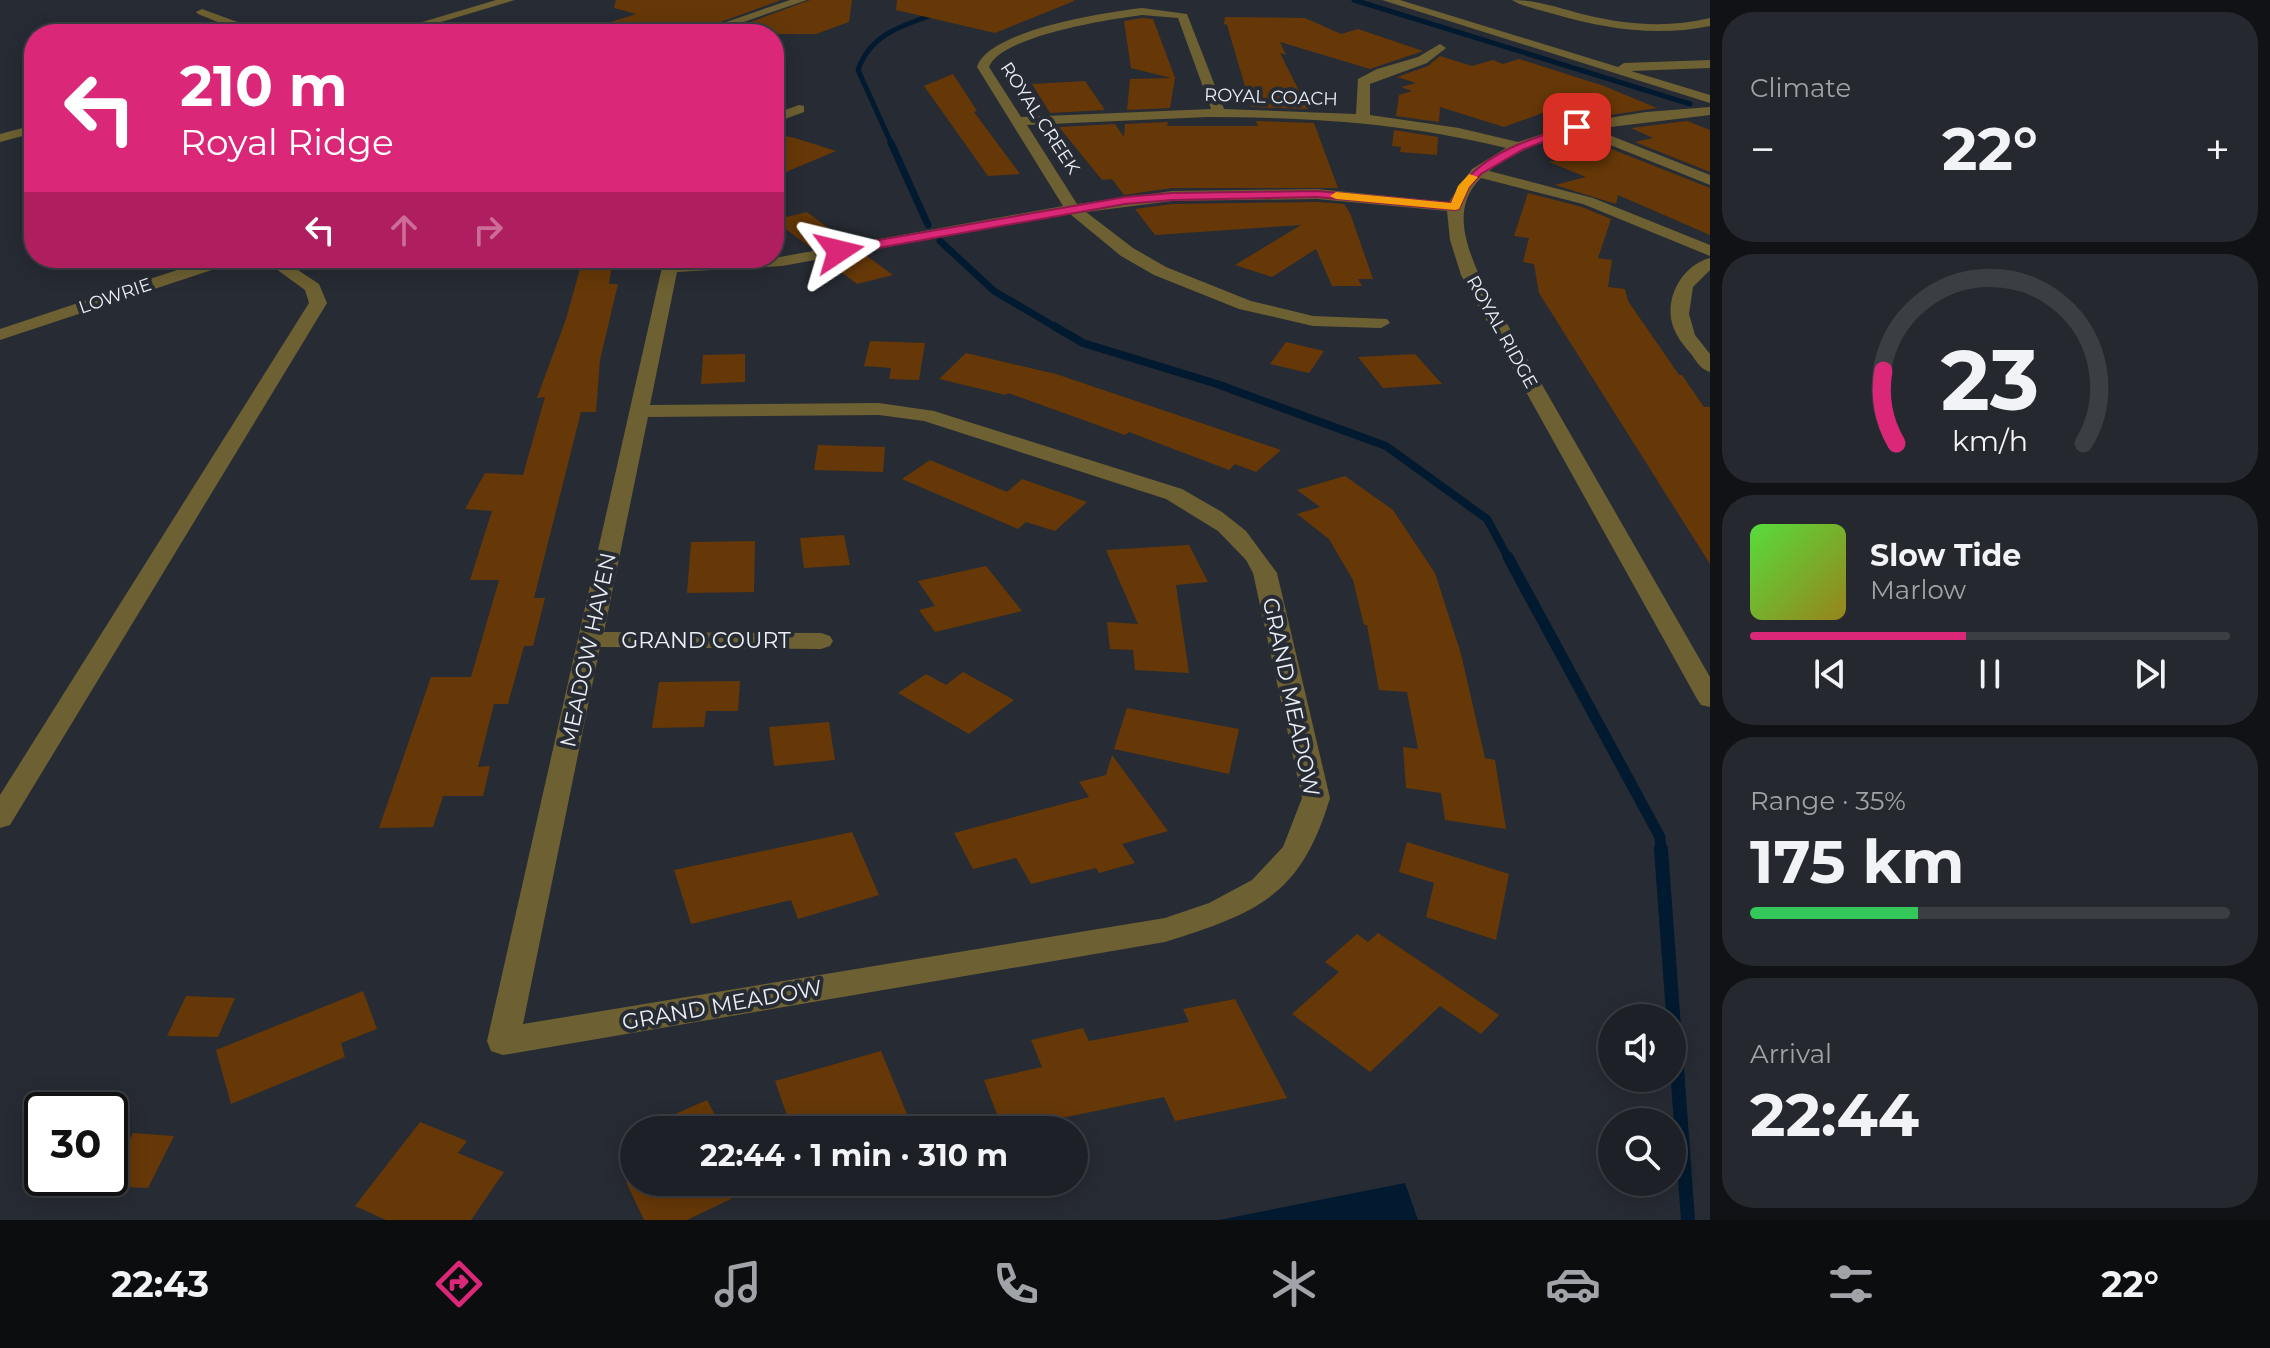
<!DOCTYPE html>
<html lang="en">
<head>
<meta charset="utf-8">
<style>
	body { margin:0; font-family:Montserrat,sans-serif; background:#25282e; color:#f1f3f6; height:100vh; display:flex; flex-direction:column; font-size:30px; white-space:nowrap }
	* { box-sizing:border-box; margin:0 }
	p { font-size:26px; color:#a0a3a7 }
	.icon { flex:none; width:44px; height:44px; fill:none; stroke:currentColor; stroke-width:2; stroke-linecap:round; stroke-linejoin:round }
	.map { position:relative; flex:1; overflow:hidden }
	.details { display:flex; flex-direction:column; gap:12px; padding:12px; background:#101215; width:560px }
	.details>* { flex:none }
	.banner { position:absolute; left:24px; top:24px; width:760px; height:244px; border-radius:32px; box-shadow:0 4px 20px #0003,0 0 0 2px #3b3e43; background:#db2777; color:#fff; overflow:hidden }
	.buttons { position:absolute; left:1598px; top:1004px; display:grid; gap:16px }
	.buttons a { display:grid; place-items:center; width:88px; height:88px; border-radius:50%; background:#1d2026; box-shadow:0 4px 20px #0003,0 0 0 2px #3b3e43; font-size:40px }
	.speed { position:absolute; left:24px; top:1092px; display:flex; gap:16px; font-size:40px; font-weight:700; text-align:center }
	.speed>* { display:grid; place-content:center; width:104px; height:104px; border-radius:50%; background:#1d2026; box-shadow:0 4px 20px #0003,0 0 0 2px #3b3e43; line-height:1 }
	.speed .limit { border:4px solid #111; border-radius:12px; background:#fff; color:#111 }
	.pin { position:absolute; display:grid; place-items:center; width:68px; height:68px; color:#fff; margin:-34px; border-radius:16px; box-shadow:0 4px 12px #0006 }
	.me { position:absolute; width:88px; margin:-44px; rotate:80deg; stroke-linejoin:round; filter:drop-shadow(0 0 6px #0008) }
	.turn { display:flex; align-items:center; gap:28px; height:168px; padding:0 24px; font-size:36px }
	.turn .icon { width:104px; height:104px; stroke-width:2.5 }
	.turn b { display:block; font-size:56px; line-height:68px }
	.lanes { display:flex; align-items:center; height:76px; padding:0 24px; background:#0003; justify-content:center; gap:40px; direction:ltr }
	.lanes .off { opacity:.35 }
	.big { font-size:60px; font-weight:700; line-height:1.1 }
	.details .widget { flex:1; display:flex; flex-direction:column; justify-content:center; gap:12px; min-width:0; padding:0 28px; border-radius:32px; background:#25282e }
	.details .dial { align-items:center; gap:0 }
	.dial svg { height:208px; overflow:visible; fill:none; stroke:#3b3e43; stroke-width:7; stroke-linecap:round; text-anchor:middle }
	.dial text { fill:#f1f3f6; stroke:none }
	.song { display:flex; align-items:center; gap:24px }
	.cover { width:96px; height:96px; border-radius:12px; background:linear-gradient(135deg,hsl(110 70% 55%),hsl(50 70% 35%)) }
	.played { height:8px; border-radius:4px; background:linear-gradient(90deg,#db2777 45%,#3b3e43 45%) }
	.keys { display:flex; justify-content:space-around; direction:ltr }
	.heat { display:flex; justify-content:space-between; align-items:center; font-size:44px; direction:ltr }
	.charge { height:12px; border-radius:6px; background:linear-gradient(90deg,#34c759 35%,#3b3e43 0) }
	.trip { position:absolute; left:620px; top:1116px; width:468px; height:80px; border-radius:40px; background:#1d2026; box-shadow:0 4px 20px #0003,0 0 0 2px #3b3e43; font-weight:700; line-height:80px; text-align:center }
	.menu { display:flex; height:128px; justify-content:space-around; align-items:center; background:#0c0d0f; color:#a0a3a7 }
	.menu .icon { width:56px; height:56px }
	.menu .on { color:#db2777 }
	.menu b { font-size:36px; color:#f1f3f6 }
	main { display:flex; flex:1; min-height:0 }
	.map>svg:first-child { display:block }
	.water { fill:#021a2f }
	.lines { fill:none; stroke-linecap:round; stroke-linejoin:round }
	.stream-far4 { stroke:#021a2f; stroke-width:5 }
	.stream-far3 { stroke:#021a2f; stroke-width:7 }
	.stream-far2 { stroke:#021a2f; stroke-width:8 }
	.stream-far1 { stroke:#021a2f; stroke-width:11 }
	.stream { stroke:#021a2f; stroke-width:14 }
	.building { fill:#663807 }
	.minor { fill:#6d6032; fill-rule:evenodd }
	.route { fill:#db2777; stroke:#8e194d; stroke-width:2 }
	.slow { fill:#f59e0b }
	.labels { text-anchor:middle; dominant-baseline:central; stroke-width:8; stroke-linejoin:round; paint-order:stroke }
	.far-street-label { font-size:18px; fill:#eceff5; stroke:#272b33 }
	.street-label { font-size:22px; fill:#eceff5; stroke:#272b33 }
</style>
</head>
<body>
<main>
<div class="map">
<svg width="1710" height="1220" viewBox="0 0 1710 1220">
	<rect width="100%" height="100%" fill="#272b33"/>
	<polygon class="water" points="1405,1183 1418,1220 1219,1220"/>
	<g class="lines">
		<g class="stream-far4">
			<polyline points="1354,0 1690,104"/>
			<path d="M892,145L858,70C871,33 904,25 938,13"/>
		</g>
		<g class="stream-far3">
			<polyline points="891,143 928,225"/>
			<polyline points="940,241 994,291 1057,328"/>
		</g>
		<polyline class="stream-far2" points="1054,326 1083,343 1217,384 1386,446 1487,519 1509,559"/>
		<polyline class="stream-far1" points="1508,557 1660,837 1661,851"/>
		<polyline class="stream" points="1661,849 1688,1220"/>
	</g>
	<g class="building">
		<polygon points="616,0 781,0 688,34 593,34 592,28 636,14 614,8"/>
		<polygon points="810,0 852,0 849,22 816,34 718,34"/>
		<polygon points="897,0 1074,0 1074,1 995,33 896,10"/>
		<polygon points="1225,17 1305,18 1341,34 1358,29 1423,51 1370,69 1280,42 1286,55 1280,53 1308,109 1251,107 1227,25 1224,24"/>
		<polygon points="1142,18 1153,19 1175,78 1170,108 1127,110 1130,79 1171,78 1131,68 1124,21"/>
		<polygon points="1440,56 1472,66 1493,60 1503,64 1519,59 1604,86 1657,108 1604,116 1573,102 1504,127 1440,107 1439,122 1396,116 1399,95 1412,91 1401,87 1416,83 1397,77 1428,66"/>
		<polygon points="953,74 977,111 974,112 1020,174 988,176 924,86"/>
		<polygon points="1085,81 1105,110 1050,113 1032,84"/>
		<polygon points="1256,121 1314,123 1338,188 1172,188 1124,195 1112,179 1102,180 1059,127 1115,124 1124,137 1125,124 1168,122 1167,126 1258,126"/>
		<polygon points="1687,121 1710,130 1710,172 1635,142 1653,138 1631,128"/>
		<polygon points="1394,130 1438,137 1437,155 1400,152 1401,147 1392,146"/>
		<polygon points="774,134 795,138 836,151 774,177"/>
		<polygon points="1609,148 1710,188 1710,235 1618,195 1616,204 1555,185 1586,177 1549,162"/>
		<polygon points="1528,193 1582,207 1611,219 1598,258 1612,260 1608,287 1625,289 1628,301 1679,375 1682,375 1704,407 1710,407 1710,564 1539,293 1534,264 1523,262 1529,238 1514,236"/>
		<polygon points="1317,202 1344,204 1350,213 1373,279 1358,279 1362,286 1332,286 1316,249 1272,277 1235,265 1301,225 1155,235 1135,209 1172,204"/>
		<polygon points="807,212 847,242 811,248 774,220"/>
		<polygon points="864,254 893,275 857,284 827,261"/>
		<polygon points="583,258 613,258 609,284 618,284 600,360 596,412 581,412 534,598 545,598 533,646 524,646 508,704 494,704 478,767 490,766 483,796 443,796 433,827 379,828 431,677 471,677 499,580 470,580 492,511 465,509 485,473 523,475 545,397 537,398 566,319"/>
		<polygon points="870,341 925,343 919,380 889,379 891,368 864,366"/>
		<polygon points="1286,342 1324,351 1309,373 1270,364"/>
		<polygon points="966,353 1056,374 1281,450 1256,472 1235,464 1229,470 1129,432 1125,435 1008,393 1006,395 939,379"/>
		<polygon points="745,354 745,382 701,384 703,355"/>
		<polygon points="1415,354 1442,384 1383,388 1358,357"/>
		<polygon points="818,445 885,447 883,472 814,470"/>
		<polygon points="930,460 1007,492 1022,479 1087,502 1055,531 1026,522 1018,529 902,479"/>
		<polygon points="1345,476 1393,510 1435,573 1461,654 1485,758 1495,760 1506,829 1445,820 1441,793 1406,788 1403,747 1418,749 1407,692 1379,690 1367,625 1364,625 1353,580 1329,539 1297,514 1320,507 1297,490"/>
		<polygon points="844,535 850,565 804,568 800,538"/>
		<polygon points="755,541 754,592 687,593 691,542"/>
		<polygon points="1189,545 1208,582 1176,585 1189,673 1135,670 1133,650 1110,649 1107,622 1138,624 1106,550"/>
		<polygon points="986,566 1022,611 935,632 919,610 935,606 918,581"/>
		<polygon points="963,672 1014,700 969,734 898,693 926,674 946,685"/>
		<polygon points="740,681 738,711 706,711 704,727 652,728 659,682"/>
		<polygon points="1127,708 1239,729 1229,774 1114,749"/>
		<polygon points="829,722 835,760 774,766 769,727"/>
		<polygon points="1112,755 1168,831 1122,844 1135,863 1099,873 1096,868 1031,884 1016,858 973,869 954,833 1089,797 1079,782 1106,775"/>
		<polygon points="852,832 879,895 798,919 791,900 691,924 674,870"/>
		<polygon points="1407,842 1509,874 1496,940 1426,917 1434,883 1399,872"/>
		<polygon points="1378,933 1430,968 1499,1015 1481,1034 1440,1006 1370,1072 1292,1014 1339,972 1325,962 1357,934 1368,942"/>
		<polygon points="363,991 377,1029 341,1043 345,1057 231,1104 216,1050"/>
		<polygon points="186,996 235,998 218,1037 167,1036"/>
		<polygon points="1235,999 1287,1098 1175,1121 1164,1097 1003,1130 984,1080 1042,1067 1031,1040 1083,1028 1089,1041 1189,1022 1183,1009"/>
		<polygon points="881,1051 911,1124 891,1130 792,1130 775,1081"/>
		<polygon points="707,1100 723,1130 639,1130"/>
		<polygon points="420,1122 467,1141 458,1153 504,1172 471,1220 386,1220 355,1206"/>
		<polygon points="133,1133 174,1136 148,1188 105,1186"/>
		<polygon points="626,1182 766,1182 687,1220 644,1220"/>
	</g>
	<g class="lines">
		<g class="minor">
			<polygon points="496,0 515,0 401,34 382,34"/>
			<polygon points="790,0 807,0 709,34 691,34"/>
			<polygon points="1382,0 1400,0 1618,67 1624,63 1710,60 1710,68 1631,71 1710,95 1710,103"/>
			<path d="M1512,0C1538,0 1561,9 1586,15C1628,25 1668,28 1710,18V26C1656,37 1606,29 1554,14C1540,10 1523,7 1512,0Z"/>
			<path d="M1142,8L1187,14L1224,109L1356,114L1358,79L1377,69L1418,57L1440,44L1446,48L1427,63L1370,84V115L1459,128L1518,142L1577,123L1646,112L1710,107V115L1594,129L1710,175V185L1578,132L1535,145L1502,161L1489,171L1593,198L1710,245V256L1583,204L1481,178C1452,206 1465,242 1479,275L1710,677V707L1701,705L1697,699L1461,275L1450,240L1447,211L1317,199L1172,201L1086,212L1133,248L1166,267L1251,301L1313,316L1387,319L1390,323L1381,328L1313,326L1239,309L1154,275L1121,256L1070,214L782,266L677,272L650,405L879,403L934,411L1182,489L1222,512L1246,531L1277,573L1330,798C1301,896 1257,913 1165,942L503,1055L491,1051L487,1041L662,267L660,258H676L677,262L774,258L1063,206L977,67C988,30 1107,12 1142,8ZM1142,15L1178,18L1211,109L1021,117L989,67C1000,36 1111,19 1142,15ZM1208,117C1309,117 1407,123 1506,148L1472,169L1449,202L1317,189L1172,191L1077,204L1027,125ZM879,415L924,421L1166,499L1218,531L1246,560L1253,573L1302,798L1283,847L1252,880L1209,903L1165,918L523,1024L600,647L821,649L830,646L833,641L830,636L821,633L604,632L648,417Z"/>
			<polygon points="202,9 262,31 264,34 247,34 198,14 196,12"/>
			<polygon points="799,105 804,106 804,112 774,123 774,114"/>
			<polygon points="34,125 34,133 0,142 0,134"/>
			<polygon points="213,258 238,258 236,262 0,340 0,329"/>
			<polygon points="261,258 280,258 319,284 327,303 10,825 0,828 0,795 309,303 305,290"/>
			<path d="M1710,258V270L1693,287L1689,314L1695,335L1710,354V372C1701,369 1697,363 1692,355C1684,346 1675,335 1672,323C1665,296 1683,265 1710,258Z"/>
		</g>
	</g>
	<path class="route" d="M1573,125L1582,127L1524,149L1481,174L1469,187L1459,209L1455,210L1317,197L1172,200L1125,204L839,255L833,251L839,247L1125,197L1172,193L1317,191L1451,203C1473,155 1526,141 1573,125Z"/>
	<polygon class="slow" points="1469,174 1478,177 1469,187 1459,209 1455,210 1336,199 1330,196 1336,192 1451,203 1458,186"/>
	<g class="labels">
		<g class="far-street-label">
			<text transform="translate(1271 97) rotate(2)">ROYAL COACH</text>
			<text transform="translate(1040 118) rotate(57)">ROYAL CREEK</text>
			<text transform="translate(115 296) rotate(-19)">LOWRIE</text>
			<text transform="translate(1502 332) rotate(61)">ROYAL RIDGE</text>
		</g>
		<g class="street-label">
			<text x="706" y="640">GRAND COURT</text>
			<text transform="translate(588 650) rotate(-78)">MEADOW HAVEN</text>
			<text transform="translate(1291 697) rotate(78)">GRAND MEADOW</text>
			<text transform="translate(722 1005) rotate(-10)">GRAND MEADOW</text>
		</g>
	</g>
</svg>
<div class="buttons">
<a><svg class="icon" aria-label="sound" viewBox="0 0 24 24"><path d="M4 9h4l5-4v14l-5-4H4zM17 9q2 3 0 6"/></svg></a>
<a><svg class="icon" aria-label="search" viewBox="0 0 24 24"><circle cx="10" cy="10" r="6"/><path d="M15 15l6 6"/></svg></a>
</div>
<div class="speed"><div class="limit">30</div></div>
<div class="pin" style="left:1577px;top:127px;background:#d93025"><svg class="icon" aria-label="arrive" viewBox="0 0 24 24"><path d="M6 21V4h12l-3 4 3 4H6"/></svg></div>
<svg class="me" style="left:839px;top:251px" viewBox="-20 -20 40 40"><path d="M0-17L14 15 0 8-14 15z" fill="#db2777" stroke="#fff" stroke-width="4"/></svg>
<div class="trip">22:44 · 1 min · 310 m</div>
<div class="banner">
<div class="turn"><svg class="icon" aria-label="left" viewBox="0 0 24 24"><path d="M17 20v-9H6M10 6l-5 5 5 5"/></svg><div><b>210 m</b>Royal Ridge</div></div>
<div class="lanes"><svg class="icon" aria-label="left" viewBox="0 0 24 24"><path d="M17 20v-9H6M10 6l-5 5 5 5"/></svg><svg class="icon off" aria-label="ahead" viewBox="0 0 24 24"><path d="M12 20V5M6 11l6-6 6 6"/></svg><svg class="icon off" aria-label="right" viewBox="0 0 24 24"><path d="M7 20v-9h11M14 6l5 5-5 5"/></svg></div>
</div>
</div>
<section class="details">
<div class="widget"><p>Climate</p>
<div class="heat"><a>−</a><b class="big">22°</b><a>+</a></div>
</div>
<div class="widget dial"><svg viewBox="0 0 100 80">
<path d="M14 69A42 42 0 1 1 86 69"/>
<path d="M14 69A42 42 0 0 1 9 41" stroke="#db2777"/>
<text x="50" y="56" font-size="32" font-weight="700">23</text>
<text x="50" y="72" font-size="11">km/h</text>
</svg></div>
<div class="widget">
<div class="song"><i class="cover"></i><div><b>Slow Tide</b><p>Marlow</p></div></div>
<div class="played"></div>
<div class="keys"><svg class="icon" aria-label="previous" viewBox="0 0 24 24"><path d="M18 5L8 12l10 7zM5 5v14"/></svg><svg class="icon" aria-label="pause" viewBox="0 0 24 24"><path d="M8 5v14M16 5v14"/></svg><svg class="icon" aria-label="next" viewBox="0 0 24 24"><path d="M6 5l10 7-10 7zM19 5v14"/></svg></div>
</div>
<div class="widget"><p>Range · 35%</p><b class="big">175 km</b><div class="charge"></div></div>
<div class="widget"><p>Arrival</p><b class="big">22:44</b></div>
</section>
</main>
<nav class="menu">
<b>22:43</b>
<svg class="icon on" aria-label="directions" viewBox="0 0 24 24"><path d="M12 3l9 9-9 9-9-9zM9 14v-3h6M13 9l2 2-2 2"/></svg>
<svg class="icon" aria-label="music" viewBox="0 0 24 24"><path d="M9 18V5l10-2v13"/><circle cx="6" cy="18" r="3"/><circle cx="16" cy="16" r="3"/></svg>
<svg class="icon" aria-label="phone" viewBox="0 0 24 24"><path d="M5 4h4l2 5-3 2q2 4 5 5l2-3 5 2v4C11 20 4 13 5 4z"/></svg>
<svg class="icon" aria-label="climate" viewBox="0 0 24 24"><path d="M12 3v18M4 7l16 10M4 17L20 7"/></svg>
<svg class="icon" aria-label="car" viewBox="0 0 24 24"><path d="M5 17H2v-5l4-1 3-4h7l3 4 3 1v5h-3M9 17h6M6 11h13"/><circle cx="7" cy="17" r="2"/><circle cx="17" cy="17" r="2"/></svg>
<svg class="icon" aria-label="filters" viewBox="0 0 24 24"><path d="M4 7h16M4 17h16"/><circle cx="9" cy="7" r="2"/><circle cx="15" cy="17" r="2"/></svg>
<b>22°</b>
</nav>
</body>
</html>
